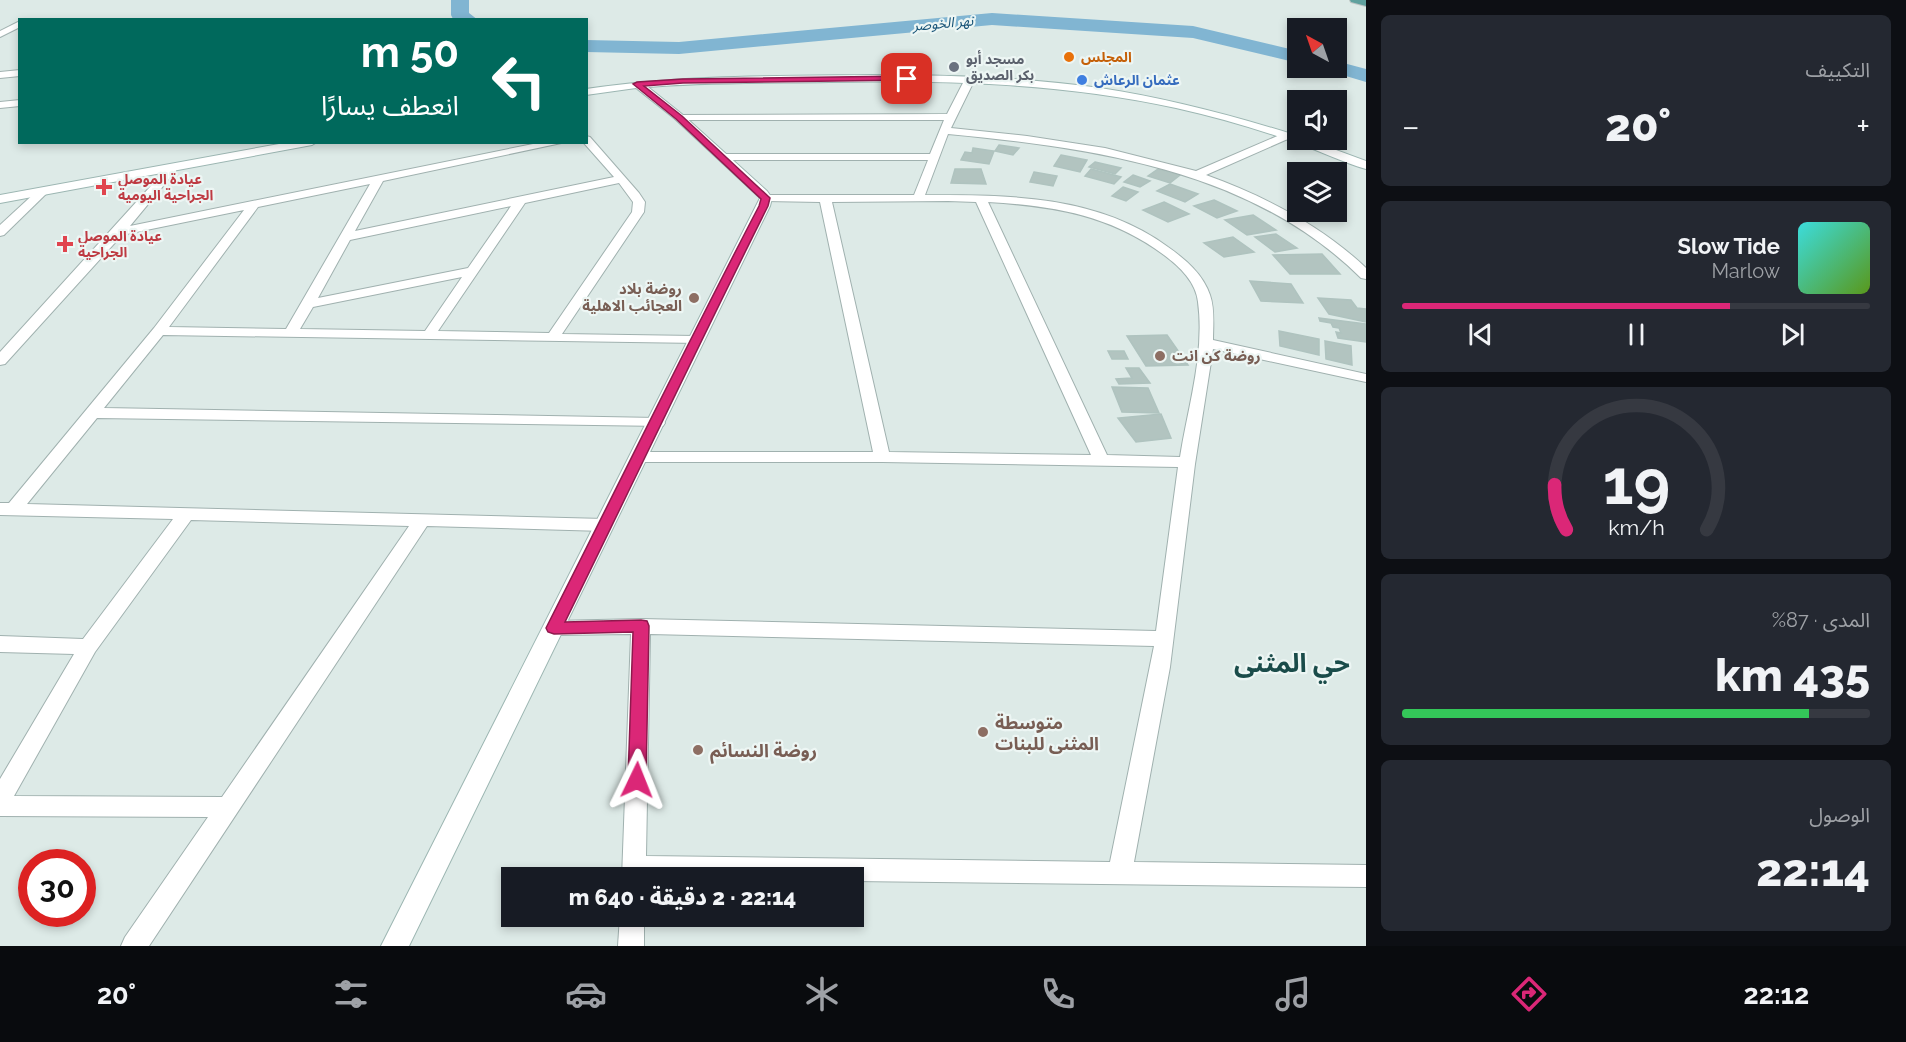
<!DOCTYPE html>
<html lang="ar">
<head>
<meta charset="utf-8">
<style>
	body { margin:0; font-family:Raleway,"Noto Sans Arabic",sans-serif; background:#242831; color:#f1f3f6; direction:rtl; height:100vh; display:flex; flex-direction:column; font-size:22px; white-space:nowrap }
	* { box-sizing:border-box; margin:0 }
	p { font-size:20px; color:#9ea1a6 }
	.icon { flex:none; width:33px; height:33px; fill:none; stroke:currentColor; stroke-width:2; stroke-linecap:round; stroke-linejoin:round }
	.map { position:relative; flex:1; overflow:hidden; direction:ltr }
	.details { display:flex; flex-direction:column; gap:15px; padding:15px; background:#0d0f14; width:540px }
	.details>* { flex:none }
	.banner { position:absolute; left:18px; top:18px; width:570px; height:126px; border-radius:0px; box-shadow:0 3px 9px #0003; direction:rtl; background:#00695c; color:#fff; overflow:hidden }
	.needle { width:39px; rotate:320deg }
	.tools { position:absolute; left:1287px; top:18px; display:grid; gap:12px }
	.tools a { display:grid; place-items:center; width:60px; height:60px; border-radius:0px; background:#171b24; box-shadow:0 3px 9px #0003; font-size:30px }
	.speed { position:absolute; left:18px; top:849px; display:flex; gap:12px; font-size:30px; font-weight:700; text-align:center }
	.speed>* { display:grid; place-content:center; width:78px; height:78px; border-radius:50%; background:#171b24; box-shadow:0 3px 9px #0003; line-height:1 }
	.speed .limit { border:9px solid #d22; background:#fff; color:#111 }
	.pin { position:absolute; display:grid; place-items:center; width:51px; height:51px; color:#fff; margin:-26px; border-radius:12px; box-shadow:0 3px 9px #0006 }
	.me { position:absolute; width:66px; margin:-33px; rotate:2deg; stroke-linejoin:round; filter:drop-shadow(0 0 4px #0008) }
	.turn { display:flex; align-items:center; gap:21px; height:126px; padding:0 30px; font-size:27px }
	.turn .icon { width:78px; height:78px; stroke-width:2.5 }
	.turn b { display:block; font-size:42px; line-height:51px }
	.big { font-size:45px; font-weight:800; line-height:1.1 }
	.details .tile { flex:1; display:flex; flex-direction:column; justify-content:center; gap:9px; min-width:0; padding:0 21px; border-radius:9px; background:#242831 }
	.details .dial { align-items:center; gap:0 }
	.dial svg { height:156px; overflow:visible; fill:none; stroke:#363941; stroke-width:7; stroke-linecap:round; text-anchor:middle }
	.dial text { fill:#f1f3f6; stroke:none }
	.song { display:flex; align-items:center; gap:18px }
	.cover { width:72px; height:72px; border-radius:9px; background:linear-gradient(135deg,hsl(180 70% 55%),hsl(90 70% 35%)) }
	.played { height:6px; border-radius:3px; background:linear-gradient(90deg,#db2777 70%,#363941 70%) }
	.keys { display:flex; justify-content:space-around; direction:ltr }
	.heat { display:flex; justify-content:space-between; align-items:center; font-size:33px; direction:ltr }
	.charge { height:9px; border-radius:4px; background:linear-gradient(90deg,#34c759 87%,#363941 0) }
	.trip { position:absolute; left:501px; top:867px; width:363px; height:60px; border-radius:0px; background:#171b24; box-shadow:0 3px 9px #0003; font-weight:800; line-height:60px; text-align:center; direction:rtl }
	.tab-bar { display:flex; height:96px; justify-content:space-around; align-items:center; background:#090b0e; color:#9ea1a6 }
	.tab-bar .icon { width:42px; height:42px }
	.tab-bar .active { color:#db2777 }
	.tab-bar b { font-size:27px; color:#f1f3f6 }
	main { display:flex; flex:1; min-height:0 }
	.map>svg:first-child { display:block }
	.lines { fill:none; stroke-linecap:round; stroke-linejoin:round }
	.river { fill:#81b5d2; fill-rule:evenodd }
	.building { fill:#b2c4c0; stroke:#afc3bf; stroke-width:1.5 }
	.street-casing { stroke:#a0b1af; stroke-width:2 }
	.secondary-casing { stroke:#9cb6b2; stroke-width:2 }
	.primary-casing { stroke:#bcc4c3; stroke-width:2 }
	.street { fill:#fff; fill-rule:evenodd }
	.secondary { fill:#fff; fill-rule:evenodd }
	.primary { fill:#5fa19e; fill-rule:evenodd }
	.route { fill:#db2777; stroke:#8e194d; stroke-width:1.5 }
	.food-dot { fill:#e8710a; stroke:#edf6f4; stroke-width:2 }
	.worship-dot { fill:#6b7280; stroke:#edf6f4; stroke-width:2 }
	.shop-dot { fill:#3f7fe0; stroke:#edf6f4; stroke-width:2 }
	.health-dot { fill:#e0444e; stroke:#edf6f4; stroke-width:2 }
	.education-dot { fill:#8d6e63; stroke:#edf6f4; stroke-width:2 }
	.labels { text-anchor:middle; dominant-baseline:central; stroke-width:4.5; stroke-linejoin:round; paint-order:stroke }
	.far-water-label { font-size:14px; font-style:italic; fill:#175377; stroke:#edf6f4 }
	.far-food-label { font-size:14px; font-weight:bold; fill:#c56008; stroke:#edf6f4; text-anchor:start }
	.far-worship-label { font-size:14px; font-weight:bold; fill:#5b616d; stroke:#edf6f4; text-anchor:start }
	.far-shop-label { font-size:14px; font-weight:bold; fill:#366cbe; stroke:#edf6f4; text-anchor:start }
	.far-health-label { font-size:14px; font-weight:bold; fill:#be3a42; stroke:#edf6f4; text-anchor:start }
	.education-label { font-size:15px; font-weight:bold; fill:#785e54; stroke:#edf6f4; text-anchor:end }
	.near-education-label { font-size:18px; font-weight:bold; fill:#785e54; stroke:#edf6f4; text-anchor:start }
	.near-district-label { font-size:26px; font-weight:bold; fill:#1a4c4a; stroke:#edf6f4 }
</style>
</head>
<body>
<main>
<section class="details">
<div class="tile"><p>التكييف</p>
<div class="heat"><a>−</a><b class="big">20°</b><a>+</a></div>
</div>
<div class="tile">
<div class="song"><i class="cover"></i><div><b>Slow Tide</b><p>Marlow</p></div></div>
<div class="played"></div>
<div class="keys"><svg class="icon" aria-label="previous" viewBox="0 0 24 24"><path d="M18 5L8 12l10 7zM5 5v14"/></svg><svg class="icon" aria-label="pause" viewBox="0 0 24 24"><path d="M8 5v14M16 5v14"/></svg><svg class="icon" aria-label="next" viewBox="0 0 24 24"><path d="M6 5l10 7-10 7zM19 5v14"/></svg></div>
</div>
<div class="tile dial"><svg viewBox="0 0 100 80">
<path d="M14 69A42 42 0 1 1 86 69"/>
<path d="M14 69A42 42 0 0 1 8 46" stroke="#db2777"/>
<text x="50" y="56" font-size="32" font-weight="700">19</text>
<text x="50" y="72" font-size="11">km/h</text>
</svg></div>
<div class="tile"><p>المدى · 87%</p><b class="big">435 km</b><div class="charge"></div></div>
<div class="tile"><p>الوصول</p><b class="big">22:14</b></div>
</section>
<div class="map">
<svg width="1366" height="946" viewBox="0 0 1366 946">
	<rect width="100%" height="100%" fill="#ddeae7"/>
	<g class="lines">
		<g class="river">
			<polygon points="451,0 469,0 469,13 478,20 453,19 451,15"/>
			<polygon points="992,13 1193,26 1298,51 1298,63 1193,38 992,25 679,54 586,52 586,40 679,42"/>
			<polygon points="1336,61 1366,69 1366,82 1329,71 1326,68 1336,68"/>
		</g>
	</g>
	<g class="building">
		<polygon points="999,145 1019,148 1013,155 995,151"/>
		<polygon points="973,148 994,151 989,164 961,160 965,152 972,153"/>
		<polygon points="1061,155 1087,160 1080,172 1054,166"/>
		<polygon points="1095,162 1121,168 1115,174 1089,167"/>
		<polygon points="955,169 981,169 986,184 951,183"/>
		<polygon points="1091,169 1121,177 1114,184 1085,176"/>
		<polygon points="1158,169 1180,175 1170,183 1148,176"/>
		<polygon points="1034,172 1057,176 1053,186 1030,182"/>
		<polygon points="1133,175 1150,181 1140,187 1124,182"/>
		<polygon points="1170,184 1198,194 1185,202 1157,191"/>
		<polygon points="1123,187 1138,192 1126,201 1112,196"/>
		<polygon points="1214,200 1237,211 1217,218 1194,206"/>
		<polygon points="1164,202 1189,214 1168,222 1143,210"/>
		<polygon points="1253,215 1276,230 1247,235 1225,220"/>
		<polygon points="1276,234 1297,248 1275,252 1255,237"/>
		<polygon points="1233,237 1254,252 1224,257 1204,243"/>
		<polygon points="1322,254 1340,274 1290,274 1273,255"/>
		<polygon points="1250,281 1291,284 1303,303 1261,301"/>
		<polygon points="1318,298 1351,300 1357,308 1366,309 1366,322 1329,314"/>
		<polygon points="1319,318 1366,324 1366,342 1338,338 1336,332 1341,333 1339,328 1333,327 1331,323 1320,321"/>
		<polygon points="1279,331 1319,339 1319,355 1280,346"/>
		<polygon points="1167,335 1188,365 1146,366 1127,336"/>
		<polygon points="1325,341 1351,346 1352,365 1326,359"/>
		<polygon points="1108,351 1124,351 1128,359 1112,359"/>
		<polygon points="1126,368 1139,368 1150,383 1119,384 1116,379 1132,378"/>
		<polygon points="1112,387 1148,388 1159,413 1122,412"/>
		<polygon points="1161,414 1171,438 1136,442 1118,418"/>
	</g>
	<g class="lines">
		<defs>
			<g id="street">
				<polygon points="20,21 20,27 0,37 0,31"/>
				<polygon points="20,70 20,76 0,78 0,72"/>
				<path d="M970,76L975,79L951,128L1027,136L1105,148L1196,171L1282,134H1290V138L1206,175C1264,196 1321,225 1366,268V279L1361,278C1252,170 1095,148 948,134L925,195C1009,195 1098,195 1168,247C1185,259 1203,274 1210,295C1215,309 1213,326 1213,340L1366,374V382L1213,349L1195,464L1170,667L1134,862L1366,865V887L854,881V878H622L631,634L554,635L547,633L544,628L547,623L554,621L641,619L1156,631L1178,467L882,462H639L633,461L631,457L633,453L639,452H873L820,202L766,201L760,198L766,195H914L928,160H722L717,157L722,154H930L944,120H679L675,119V115L947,114L965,79ZM948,201L976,202L1091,455L889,452L832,202ZM988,202C1054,206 1110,215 1164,255C1180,267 1196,282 1198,302C1205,354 1188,406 1180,457L1107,455ZM650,634L1154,646L1110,862L646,856Z"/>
				<polygon points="20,100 20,106 0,108 0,102"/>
				<path d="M586,136L590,137L639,193L645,202L644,212L562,334L695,336L702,340L700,343L163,335L104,408L657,418L663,420L665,423L663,426L97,418L27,504L604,519L610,521L613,525L610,529L604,531L427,526L149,946H121L125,937L208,817L0,816V779L74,654L0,652V636L83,639L173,519L0,515V503H9L154,328L244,210L122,235L5,364L0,365V352L169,166H177L178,168L130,226L543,142H566L383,181L355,231L614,177L583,142H586ZM619,183L633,202L632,212L549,333L438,331L525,203ZM370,184L286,329L169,327L258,207ZM511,206L468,268L318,298L350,240ZM462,277L425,331L300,329L313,307ZM191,520L409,526L222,797L14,796L95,652Z"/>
				<polygon points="42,189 48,192 46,194 4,235 0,236 0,225 38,190"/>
				<polygon points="620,916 644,916 644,946 618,946"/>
			</g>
			<g id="secondary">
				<path d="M871,75C948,75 1024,77 1100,88C1166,98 1231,115 1295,135L1298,140H1309L1366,161V169C1342,162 1318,150 1294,142C1255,128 1216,117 1176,108C1062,83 945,80 829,82C768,83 708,82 648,87L683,115L767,191L772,198L770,206L409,946H381L760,198L675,119L636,88L586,95V89C680,75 776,76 871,75Z"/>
				<polygon points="290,142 317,142 312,145 0,203 0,195"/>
			</g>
			<polygon id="primary" points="1350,0 1366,0 1366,6 1351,2"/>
		</defs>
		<use href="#street" class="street-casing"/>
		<use href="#secondary" class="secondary-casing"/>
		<use href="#primary" class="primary-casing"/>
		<use href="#street" class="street"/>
		<use href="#secondary" class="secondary"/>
		<use href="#primary" class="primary"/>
	</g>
	<path class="route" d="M907,76L910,77V80L683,83L644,86L682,116L770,198L768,206C699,344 633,483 565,622L641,620L647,621L649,626L646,780L643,785L637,788L630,785L628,780L633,632L554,634L548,632L546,628C617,488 686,346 759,206L761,199L676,119L633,84L637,82L683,79Z"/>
	<circle class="food-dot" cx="1069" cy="57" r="6"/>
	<circle class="worship-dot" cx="954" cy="67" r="6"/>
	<circle class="shop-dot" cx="1082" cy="80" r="6"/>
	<g class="health-dot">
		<path d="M101 178h6v6h6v6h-6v6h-6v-6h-6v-6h6z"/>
		<path d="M62 235h6v6h6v6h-6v6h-6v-6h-6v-6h6z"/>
	</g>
	<g class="education-dot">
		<circle cx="694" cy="298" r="6"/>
		<circle cx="1160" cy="356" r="6"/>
		<circle cx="983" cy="732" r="6"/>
		<circle cx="698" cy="750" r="6"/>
	</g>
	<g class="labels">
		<g class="far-water-label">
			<text transform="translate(943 23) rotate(-5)">نهر الخوصر</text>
		</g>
		<g class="far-food-label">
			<text x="1081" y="57">المجلس</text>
		</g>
		<g class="far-worship-label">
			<text x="966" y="59">مسجد أبو<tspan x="966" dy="16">بكر الصديق</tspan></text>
		</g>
		<g class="far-shop-label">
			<text x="1094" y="80">عثمان الرعاش</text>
		</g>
		<g class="far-health-label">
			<text x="118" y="179">عيادة الموصل<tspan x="118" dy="16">الجراحية اليومية</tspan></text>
			<text x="78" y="236">عيادة الموصل<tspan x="78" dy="16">الجراحية</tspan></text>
		</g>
		<g class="education-label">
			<text x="682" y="289">روضة بلاد<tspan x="682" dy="17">العجائب الاهلية</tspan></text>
			<text x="1172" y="356" text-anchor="start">روضة كن انت</text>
		</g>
		<g class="near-education-label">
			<text x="995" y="722">متوسطة<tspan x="995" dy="21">المثنى للبنات</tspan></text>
			<text x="710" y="750">روضة النسائم</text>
		</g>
		<g class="near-district-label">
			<text x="1292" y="663">حي المثنى</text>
		</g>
	</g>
</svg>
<div class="tools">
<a><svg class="needle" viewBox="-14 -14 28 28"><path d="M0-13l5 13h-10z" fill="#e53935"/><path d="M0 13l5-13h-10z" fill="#9ea1a6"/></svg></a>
<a><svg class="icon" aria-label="sound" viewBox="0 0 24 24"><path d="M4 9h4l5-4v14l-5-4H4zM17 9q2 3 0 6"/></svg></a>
<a><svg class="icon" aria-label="layers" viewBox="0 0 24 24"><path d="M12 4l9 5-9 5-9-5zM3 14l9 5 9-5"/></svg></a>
</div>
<div class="speed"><div class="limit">30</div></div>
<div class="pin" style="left:907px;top:79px;background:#d93025"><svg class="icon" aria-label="arrive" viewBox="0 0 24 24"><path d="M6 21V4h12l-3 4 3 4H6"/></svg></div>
<svg class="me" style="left:637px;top:780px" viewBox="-20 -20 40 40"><path d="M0-17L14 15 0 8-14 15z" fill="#db2777" stroke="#fff" stroke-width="4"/></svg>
<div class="trip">22:14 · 2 دقيقة · 640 m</div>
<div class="banner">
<div class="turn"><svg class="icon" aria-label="left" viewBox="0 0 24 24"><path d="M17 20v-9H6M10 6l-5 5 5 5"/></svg><div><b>50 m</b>انعطف يسارًا</div></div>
</div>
</div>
</main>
<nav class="tab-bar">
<b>22:12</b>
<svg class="icon active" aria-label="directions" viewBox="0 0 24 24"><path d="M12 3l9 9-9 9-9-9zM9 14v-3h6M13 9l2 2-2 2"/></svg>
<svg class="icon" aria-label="music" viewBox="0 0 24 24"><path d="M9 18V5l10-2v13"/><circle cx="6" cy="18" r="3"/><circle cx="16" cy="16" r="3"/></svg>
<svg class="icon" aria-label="phone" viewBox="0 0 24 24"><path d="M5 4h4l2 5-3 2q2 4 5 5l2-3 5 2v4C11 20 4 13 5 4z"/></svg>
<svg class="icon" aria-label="climate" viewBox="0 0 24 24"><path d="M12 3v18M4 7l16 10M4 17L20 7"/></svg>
<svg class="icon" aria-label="car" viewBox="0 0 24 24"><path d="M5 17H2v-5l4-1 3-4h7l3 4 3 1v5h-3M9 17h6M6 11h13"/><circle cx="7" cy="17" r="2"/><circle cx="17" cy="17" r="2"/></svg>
<svg class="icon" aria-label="filters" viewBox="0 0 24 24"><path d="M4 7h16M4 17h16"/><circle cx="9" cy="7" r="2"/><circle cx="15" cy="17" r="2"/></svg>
<b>20°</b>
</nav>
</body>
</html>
